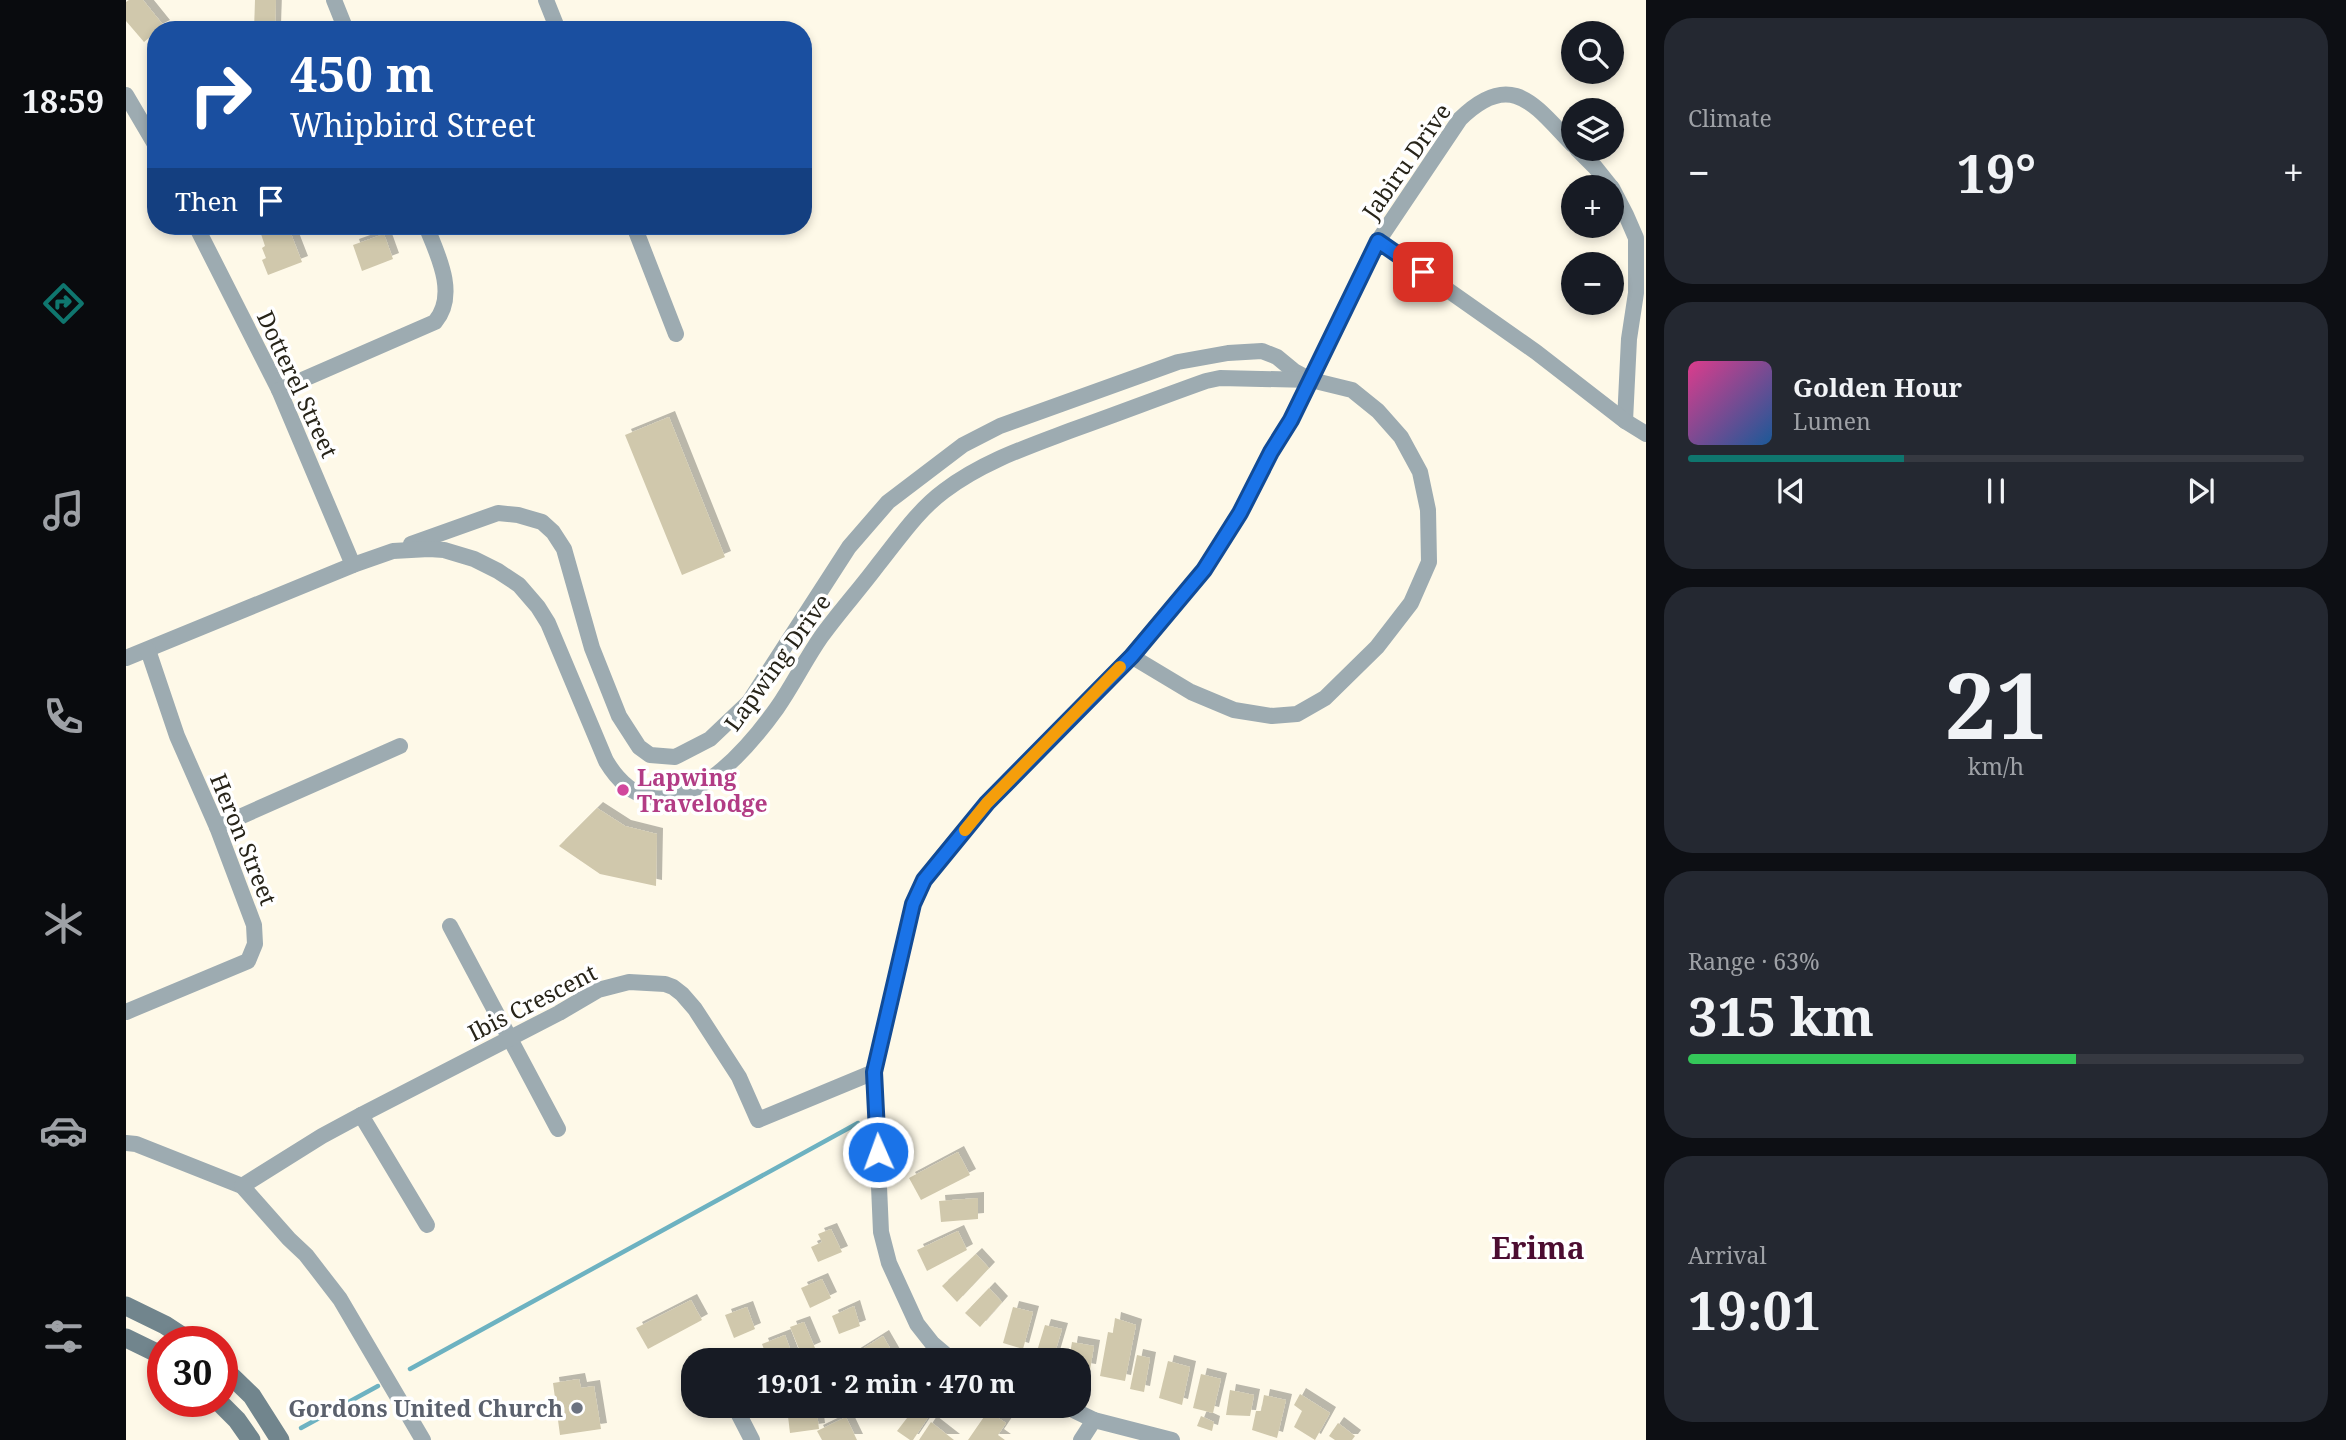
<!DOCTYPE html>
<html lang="en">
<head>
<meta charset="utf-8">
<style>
	body { margin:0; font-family:"Noto Serif",serif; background:#242831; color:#f1f3f6; height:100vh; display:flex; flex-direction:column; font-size:26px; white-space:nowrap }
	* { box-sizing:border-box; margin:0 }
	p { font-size:23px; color:#9ea1a6 }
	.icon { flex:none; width:38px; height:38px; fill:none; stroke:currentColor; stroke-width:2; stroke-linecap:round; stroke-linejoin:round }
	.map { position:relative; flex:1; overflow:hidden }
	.sheet { display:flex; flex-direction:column; gap:18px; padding:18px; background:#0d0f14; width:700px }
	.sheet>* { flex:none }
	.banner { position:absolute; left:21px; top:21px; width:665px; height:214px; border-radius:28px; box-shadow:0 4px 10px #0003; background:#1a4fa0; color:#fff; overflow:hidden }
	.tools { position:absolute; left:1435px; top:21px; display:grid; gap:14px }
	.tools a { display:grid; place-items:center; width:63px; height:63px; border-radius:50%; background:#171b24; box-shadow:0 4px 10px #0003; font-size:35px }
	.speed { position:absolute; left:21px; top:1326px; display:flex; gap:14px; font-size:35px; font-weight:700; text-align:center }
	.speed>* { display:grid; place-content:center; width:91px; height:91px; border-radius:50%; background:#171b24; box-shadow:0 4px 10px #0003; line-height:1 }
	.speed .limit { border:10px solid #d22; background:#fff; color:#111 }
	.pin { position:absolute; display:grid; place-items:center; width:60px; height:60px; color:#fff; margin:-30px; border-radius:14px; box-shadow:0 4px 10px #0006 }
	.me { position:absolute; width:77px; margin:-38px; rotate:358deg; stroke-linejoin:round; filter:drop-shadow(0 0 5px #0008) }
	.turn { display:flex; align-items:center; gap:24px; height:147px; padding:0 28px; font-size:32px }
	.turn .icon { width:91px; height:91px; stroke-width:2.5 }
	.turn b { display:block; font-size:49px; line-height:60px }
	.then { display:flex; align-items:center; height:66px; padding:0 28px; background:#0003; gap:14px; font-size:26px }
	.big { font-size:52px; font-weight:700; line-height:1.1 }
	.sheet .widget { flex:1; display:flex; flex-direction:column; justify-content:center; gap:10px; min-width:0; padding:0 24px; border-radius:28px; background:#242831 }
	.sheet .dial { align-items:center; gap:0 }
	.dial b { font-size:91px; line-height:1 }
	.song { display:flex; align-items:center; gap:21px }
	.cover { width:84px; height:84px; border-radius:10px; background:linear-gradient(135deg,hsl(330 70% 55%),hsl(210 70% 35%)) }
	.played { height:7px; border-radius:4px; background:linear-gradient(90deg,#0f766e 35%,#363941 35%) }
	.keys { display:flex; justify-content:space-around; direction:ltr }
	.heat { display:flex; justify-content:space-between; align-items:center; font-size:38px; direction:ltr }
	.charge { height:10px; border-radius:5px; background:linear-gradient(90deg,#34c759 63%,#363941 0) }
	.trip { position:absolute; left:555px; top:1348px; width:410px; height:70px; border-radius:28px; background:#171b24; box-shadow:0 4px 10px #0003; font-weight:700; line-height:70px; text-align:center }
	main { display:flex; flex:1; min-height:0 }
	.tab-bar { display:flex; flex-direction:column; width:126px; justify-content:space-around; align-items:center; background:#090b0e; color:#9ea1a6 }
	.tab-bar .icon { width:49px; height:49px }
	.tab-bar .active { color:#0f766e }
	.tab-bar b { font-size:32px; color:#f1f3f6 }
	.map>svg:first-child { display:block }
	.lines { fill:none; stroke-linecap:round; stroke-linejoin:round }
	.stream { stroke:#6db2c1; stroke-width:4.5 }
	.building { fill:#d0c8ac; filter:url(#shadow) }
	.minor { stroke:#9dabb1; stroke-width:16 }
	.secondary { stroke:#71858d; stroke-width:19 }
	.route-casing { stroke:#114b97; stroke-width:18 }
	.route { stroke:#1a73e8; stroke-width:12 }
	.slow { stroke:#f59e0b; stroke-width:12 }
	.hotel-dot { fill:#d1479c; stroke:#fff; stroke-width:2.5 }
	.worship-dot { fill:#6b7280; stroke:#fff; stroke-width:2.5 }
	.labels { text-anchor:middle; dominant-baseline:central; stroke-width:7; stroke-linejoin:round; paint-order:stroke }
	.street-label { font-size:23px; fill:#272419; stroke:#fff }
	.hotel-label { font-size:23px; font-weight:bold; fill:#b23c85; stroke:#fff; text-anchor:start }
	.worship-label { font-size:23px; font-weight:bold; fill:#5b616d; stroke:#fff; text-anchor:end }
	.district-label { font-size:30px; font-weight:bold; fill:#4c0d31; stroke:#fff }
</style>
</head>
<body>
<main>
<nav class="tab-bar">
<b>18:59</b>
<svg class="icon active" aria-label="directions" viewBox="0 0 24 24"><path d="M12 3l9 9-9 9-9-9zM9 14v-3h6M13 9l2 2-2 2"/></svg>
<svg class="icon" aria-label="music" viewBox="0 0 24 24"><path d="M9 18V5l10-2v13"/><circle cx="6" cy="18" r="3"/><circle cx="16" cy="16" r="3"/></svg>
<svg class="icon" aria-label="phone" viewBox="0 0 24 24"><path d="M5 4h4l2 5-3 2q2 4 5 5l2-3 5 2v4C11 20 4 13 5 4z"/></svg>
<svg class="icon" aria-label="climate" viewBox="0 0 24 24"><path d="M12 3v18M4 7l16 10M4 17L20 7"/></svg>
<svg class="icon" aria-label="car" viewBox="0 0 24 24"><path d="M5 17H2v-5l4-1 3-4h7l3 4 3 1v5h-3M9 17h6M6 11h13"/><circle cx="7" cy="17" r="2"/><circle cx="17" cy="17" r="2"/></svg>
<svg class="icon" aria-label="filters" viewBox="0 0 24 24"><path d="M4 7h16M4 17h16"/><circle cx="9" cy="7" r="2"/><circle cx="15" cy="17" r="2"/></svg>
</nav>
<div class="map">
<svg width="1520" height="1440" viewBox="0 0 1520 1440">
	<defs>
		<filter id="shadow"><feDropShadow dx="6" dy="-6" stdDeviation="0" flood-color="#0004"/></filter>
	</defs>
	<rect width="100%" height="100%" fill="#fef9e8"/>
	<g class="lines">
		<g class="stream">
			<polyline points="284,1369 732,1123"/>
			<polyline points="175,1428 252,1386"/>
		</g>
	</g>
	<g class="building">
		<polygon points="3,0 17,0 38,26 30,30 30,32 18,42 0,21 0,2"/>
		<polygon points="129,0 150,0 149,30 128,30"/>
		<polygon points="147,226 162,226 176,262 142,275 136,260 140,258 136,248 139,246 134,231"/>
		<polygon points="258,234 267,259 236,271 227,245"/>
		<polygon points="543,417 599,557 556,575 499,435"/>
		<polygon points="471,808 499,826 531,834 530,886 474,874 433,846"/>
		<polygon points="832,1152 844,1175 795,1200 783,1178"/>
		<polygon points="852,1198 852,1219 815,1222 813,1201"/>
		<polygon points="705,1229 716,1252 692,1262 685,1247 696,1242 692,1234"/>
		<polygon points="832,1231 841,1250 801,1271 791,1250"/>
		<polygon points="850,1254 863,1268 831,1302 816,1286"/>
		<polygon points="696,1279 705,1298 684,1308 675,1288"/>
		<polygon points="863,1288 876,1302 854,1327 839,1313"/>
		<polygon points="565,1300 576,1320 522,1349 510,1328"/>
		<polygon points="728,1306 734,1326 713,1334 706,1316"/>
		<polygon points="621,1307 629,1329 608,1338 599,1315"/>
		<polygon points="887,1307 907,1312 897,1349 877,1343"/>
		<polygon points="989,1318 1010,1325 999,1381 974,1376 982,1332 987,1333"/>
		<polygon points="678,1322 689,1348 675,1354 664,1327"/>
		<polygon points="919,1325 936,1329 928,1356 911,1351"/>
		<polygon points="659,1335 668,1359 647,1360 644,1353 640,1355 636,1344"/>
		<polygon points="757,1336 768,1355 762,1360 719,1360"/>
		<polygon points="946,1342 968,1346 964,1370 952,1368 952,1360 943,1360"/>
		<polygon points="1011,1355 1024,1358 1018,1392 1004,1389"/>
		<polygon points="1042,1361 1064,1367 1056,1405 1033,1398"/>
		<polygon points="1075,1374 1095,1379 1087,1413 1067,1408"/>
		<polygon points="453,1379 455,1388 468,1386 475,1429 434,1435 427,1383"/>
		<polygon points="1104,1390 1128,1395 1124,1416 1100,1415"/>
		<polygon points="1174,1394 1204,1413 1189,1440 1168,1427 1176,1411 1168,1405"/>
		<polygon points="1138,1395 1160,1400 1151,1438 1126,1430 1130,1411 1135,1411"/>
		<polygon points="682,1405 690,1405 693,1429 664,1433 661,1408"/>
		<polygon points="696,1405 722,1405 699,1415"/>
		<polygon points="791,1405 794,1405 805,1413 787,1440 784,1440 771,1431"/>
		<polygon points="824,1405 847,1405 840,1417"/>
		<polygon points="862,1411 880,1423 872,1435 879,1440 842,1440"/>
		<polygon points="1075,1416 1088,1422 1086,1431 1071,1426"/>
		<polygon points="720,1417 731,1440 696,1440 691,1431"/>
		<polygon points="805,1422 828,1440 793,1440"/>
		<polygon points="1212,1423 1229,1436 1226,1440 1209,1440 1203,1436"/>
	</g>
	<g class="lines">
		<g class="minor">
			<polyline points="208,0 220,30"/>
			<polyline points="420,0 432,30"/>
			<polyline points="0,95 30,146"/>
			<polyline points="1451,149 1469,167 1485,187"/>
			<polyline points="1486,188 1500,215 1510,238 1510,293 1503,339 1499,421"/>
			<polyline points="70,226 153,390 227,565"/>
			<polyline points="508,226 550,334"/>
			<polyline points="1252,241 1410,352 1499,421 1520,434"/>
			<path d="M153,390L309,322C332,295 312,255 300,226"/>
			<polyline points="285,544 372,513 392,515 416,522 427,532 438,549 466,648 493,716 513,747 524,755 549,757 584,739 623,702 723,547 762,502 837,445 874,426 1052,362 1102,353 1136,351 1151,357 1168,371 1183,379"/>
			<path d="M0,658L227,565L267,551L303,549L318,550L348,559L372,571L393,585L412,607L422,623L480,761C533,849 613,761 651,708C667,685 679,660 695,637C713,612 733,590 751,566C772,540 791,511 818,491C856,462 901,447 946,430C991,414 1035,397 1080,381L1094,378L1185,380L1226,390L1252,411L1275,437L1294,472L1302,510L1303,562L1285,603L1251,647L1199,698L1171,714L1146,716L1108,710L1065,692L1005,656"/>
			<polyline points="91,827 274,746"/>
			<polyline points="324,926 432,1129"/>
			<polyline points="0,1012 122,961 129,944 128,925 91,827 51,736 22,650"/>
			<polyline points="235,1115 301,1225"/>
			<polyline points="0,1143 10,1144 116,1186 163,1239 180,1255 214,1299 297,1440"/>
			<polyline points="116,1186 196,1136 235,1115 433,1013 472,990 503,982 539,984 547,987 556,994 569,1009 613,1077 632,1120 748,1072"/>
			<path d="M826,1360L806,1343L791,1324L763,1263L755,1232L748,1072L787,904L798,880L810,864L861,803L1005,656L1078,570L1114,513L1145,452L1165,420L1252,241L1334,119C1386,68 1409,106 1447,145"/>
			<polyline points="608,1405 626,1440"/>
			<polyline points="937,1405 968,1420 1046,1440"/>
			<polyline points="955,1440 968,1420"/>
		</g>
		<g class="secondary">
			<polyline points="0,1306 39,1325 65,1342"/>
			<polyline points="0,1338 37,1356"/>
			<polyline points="96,1367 126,1396 154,1440"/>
			<polyline points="93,1402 111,1420 125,1440"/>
		</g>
	</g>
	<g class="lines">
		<defs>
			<polyline id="route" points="752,1152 748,1072 787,904 798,880 861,803 1006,656 1078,570 1114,513 1145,452 1165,420 1252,241 1297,272"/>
		</defs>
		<use href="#route" class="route-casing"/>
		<use href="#route" class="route"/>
		<polyline class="slow" points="839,830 861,803 994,667"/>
	</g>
	<circle class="hotel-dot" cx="497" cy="790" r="7"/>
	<circle class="worship-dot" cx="451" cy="1408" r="7"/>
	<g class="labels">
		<g class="street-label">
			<text transform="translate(1280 161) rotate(-55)">Jabiru Drive</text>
			<text transform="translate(172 384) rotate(65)">Dotterel Street</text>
			<text transform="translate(651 662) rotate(-54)">Lapwing Drive</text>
			<text transform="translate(118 839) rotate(68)">Heron Street</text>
			<text transform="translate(406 1002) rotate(-27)">Ibis Crescent</text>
		</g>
		<g class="hotel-label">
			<text x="511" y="777">Lapwing<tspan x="511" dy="26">Travelodge</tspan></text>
		</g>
		<g class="worship-label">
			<text x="437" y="1408">Gordons United Church</text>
		</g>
		<g class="district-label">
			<text x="1412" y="1247">Erima</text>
		</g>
	</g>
</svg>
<div class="tools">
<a><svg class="icon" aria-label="search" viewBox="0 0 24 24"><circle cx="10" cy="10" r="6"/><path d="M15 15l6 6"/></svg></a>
<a><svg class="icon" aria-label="layers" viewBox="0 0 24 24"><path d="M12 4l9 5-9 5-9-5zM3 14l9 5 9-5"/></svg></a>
<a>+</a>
<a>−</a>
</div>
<div class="speed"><div class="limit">30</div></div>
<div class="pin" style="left:1297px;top:272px;background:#d93025"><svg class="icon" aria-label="arrive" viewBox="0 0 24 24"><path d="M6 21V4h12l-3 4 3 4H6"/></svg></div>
<svg class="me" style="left:752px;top:1152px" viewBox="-20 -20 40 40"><circle r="17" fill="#1a73e8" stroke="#fff" stroke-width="3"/><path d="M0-11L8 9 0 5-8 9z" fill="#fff"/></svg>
<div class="trip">19:01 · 2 min · 470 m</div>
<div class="banner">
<div class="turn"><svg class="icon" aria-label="right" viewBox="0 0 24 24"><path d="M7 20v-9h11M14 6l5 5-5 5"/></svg><div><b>450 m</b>Whipbird Street</div></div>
<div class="then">Then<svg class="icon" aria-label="arrive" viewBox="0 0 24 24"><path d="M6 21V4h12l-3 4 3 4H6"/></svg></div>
</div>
</div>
<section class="sheet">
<div class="widget"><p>Climate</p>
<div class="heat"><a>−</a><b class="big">19°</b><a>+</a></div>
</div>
<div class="widget">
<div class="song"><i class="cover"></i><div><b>Golden Hour</b><p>Lumen</p></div></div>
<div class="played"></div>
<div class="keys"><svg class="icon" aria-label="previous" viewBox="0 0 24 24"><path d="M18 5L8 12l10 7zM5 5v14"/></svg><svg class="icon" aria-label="pause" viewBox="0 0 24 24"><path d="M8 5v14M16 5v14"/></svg><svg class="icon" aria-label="next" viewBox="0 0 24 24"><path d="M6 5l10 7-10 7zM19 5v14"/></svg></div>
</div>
<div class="widget dial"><b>21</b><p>km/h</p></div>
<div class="widget"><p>Range · 63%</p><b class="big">315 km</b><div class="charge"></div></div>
<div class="widget"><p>Arrival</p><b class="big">19:01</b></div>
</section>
</main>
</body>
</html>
